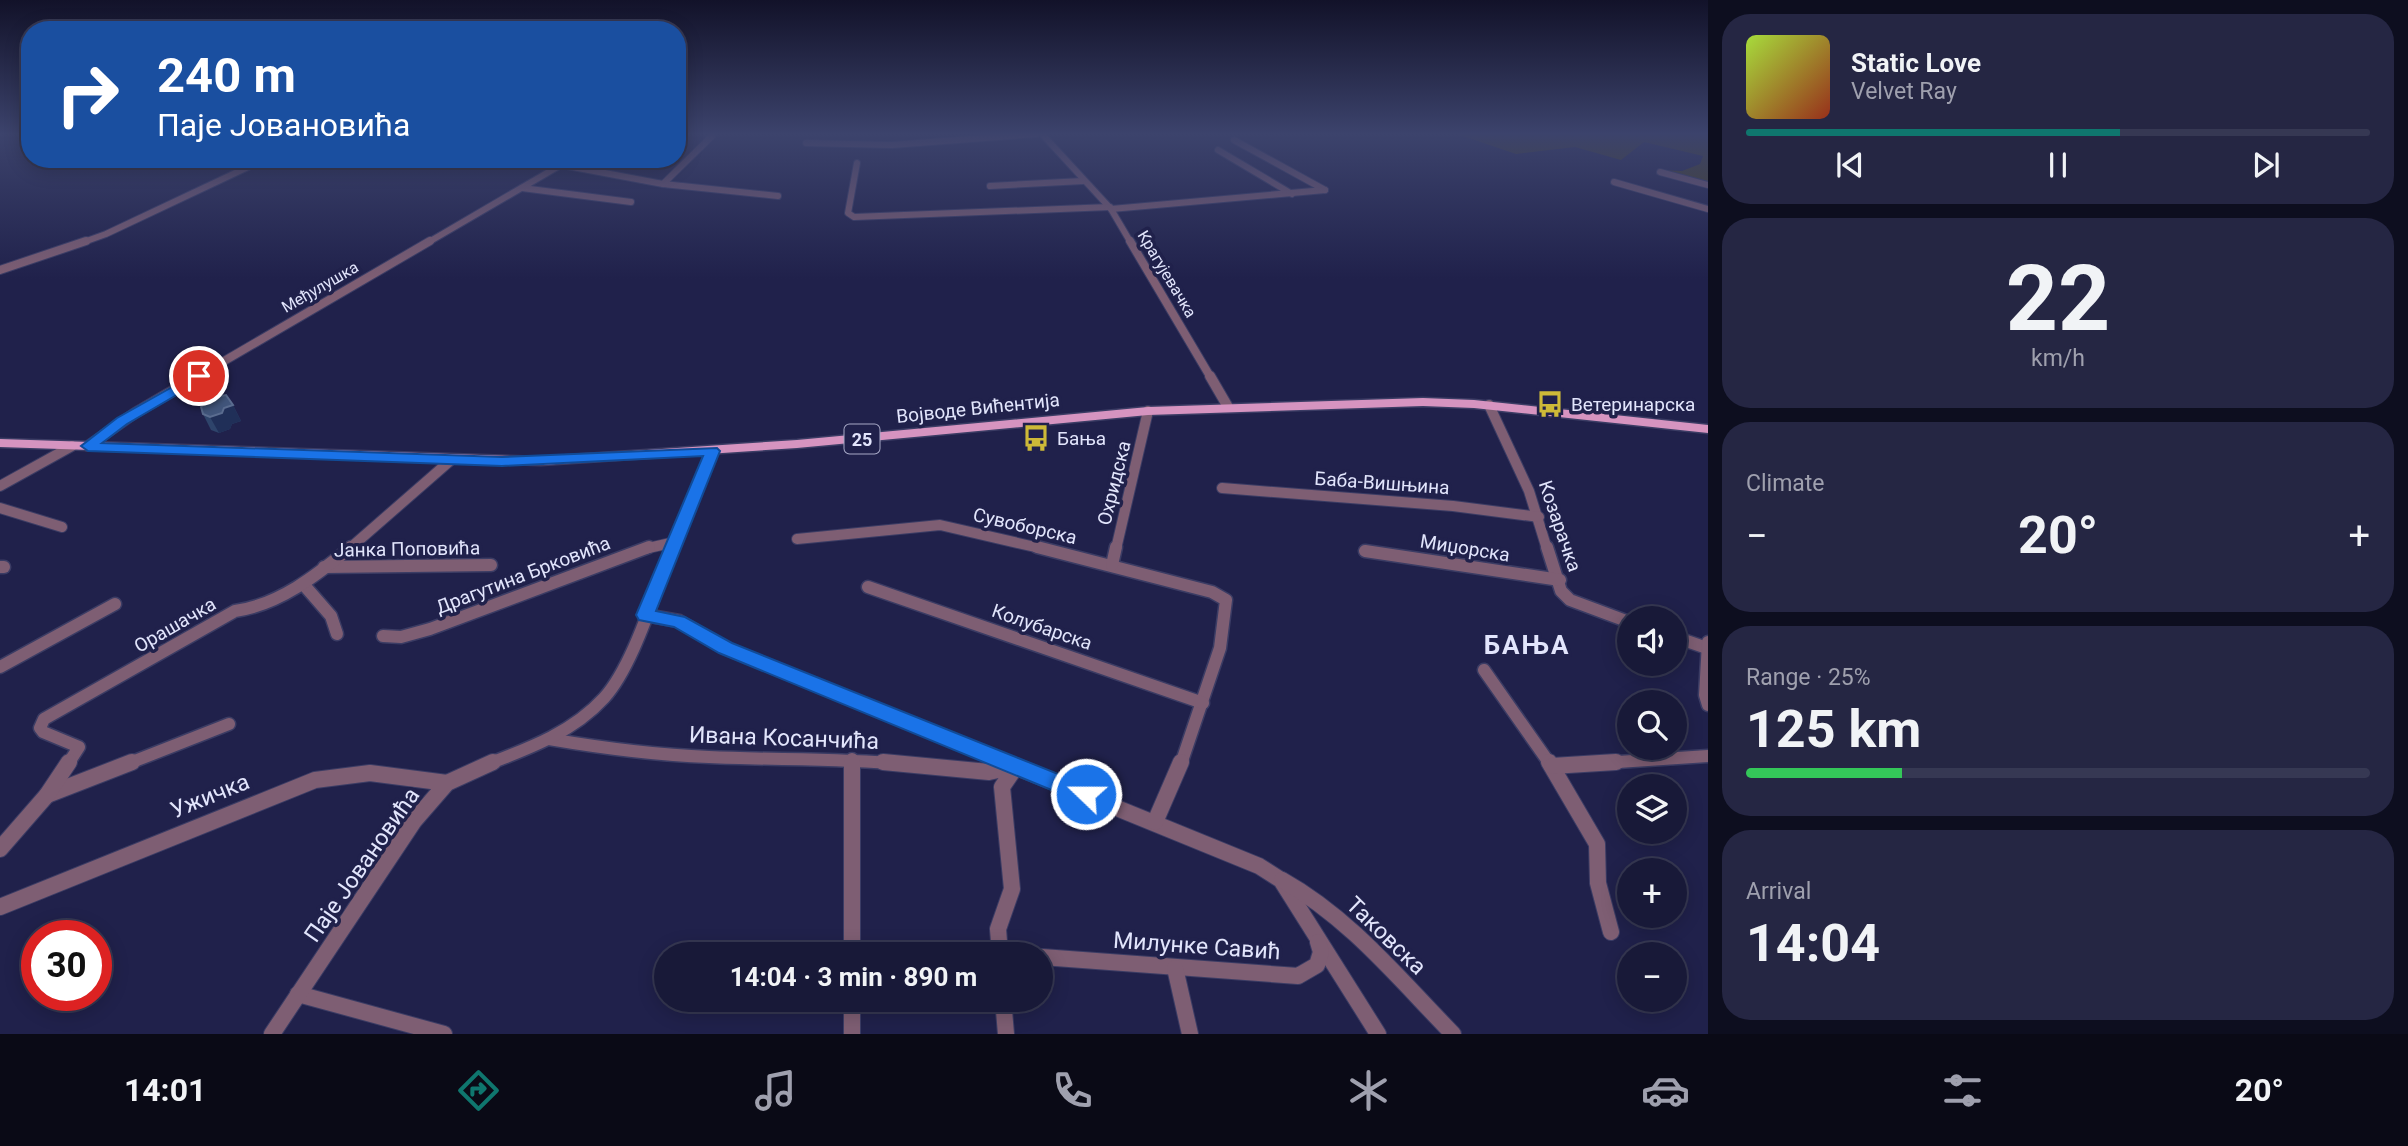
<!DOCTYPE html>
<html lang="en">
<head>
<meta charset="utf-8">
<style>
	body { margin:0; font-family:Roboto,sans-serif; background:#252643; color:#f1f3f6; height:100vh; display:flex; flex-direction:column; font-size:26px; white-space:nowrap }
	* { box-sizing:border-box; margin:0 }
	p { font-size:23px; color:#9fa0ae }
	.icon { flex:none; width:38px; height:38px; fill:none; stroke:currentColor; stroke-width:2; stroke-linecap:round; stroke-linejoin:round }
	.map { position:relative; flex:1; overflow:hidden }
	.sheet { display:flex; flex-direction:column; gap:14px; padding:14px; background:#0d0e1f; width:700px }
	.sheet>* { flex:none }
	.hud { position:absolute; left:21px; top:21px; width:665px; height:147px; border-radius:28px; box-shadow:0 4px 18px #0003,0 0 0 2px #363853; background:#1a4fa0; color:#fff; overflow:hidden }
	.fabs { position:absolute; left:1617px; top:606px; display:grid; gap:14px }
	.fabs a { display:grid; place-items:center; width:70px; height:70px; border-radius:50%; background:#181938; box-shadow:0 4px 18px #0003,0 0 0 2px #363853; font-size:35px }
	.speed { position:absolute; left:21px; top:920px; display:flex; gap:14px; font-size:35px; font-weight:700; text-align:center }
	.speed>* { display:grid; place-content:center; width:91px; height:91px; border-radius:50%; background:#181938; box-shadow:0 4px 18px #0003,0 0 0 2px #363853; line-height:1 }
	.speed .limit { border:10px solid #d22; background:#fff; color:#111 }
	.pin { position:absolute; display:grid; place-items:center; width:60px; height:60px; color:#fff; margin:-30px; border:4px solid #fff; border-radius:50%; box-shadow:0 2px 7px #0007 }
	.me { position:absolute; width:77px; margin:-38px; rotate:292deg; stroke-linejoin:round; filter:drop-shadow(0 0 5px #0008) }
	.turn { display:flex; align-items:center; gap:24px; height:147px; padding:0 21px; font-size:32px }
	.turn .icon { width:91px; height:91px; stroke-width:2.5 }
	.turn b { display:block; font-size:49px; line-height:60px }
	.big { font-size:52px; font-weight:700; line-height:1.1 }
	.sheet .card { flex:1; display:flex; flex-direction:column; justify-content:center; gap:10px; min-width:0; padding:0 24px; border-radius:28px; background:#252643 }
	.sheet .dial { align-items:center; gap:0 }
	.dial b { font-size:91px; line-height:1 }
	.song { display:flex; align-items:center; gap:21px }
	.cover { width:84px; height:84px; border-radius:10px; background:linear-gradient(135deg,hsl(80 70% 55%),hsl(10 70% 35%)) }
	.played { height:7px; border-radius:4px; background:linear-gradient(90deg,#0f766e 60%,#363853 60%) }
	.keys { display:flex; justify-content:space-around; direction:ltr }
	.heat { display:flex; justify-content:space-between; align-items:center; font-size:38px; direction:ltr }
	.charge { height:10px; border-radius:5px; background:linear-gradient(90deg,#34c759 25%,#363853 0) }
	.trip { position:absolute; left:654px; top:942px; width:399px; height:70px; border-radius:35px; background:#181938; box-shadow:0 4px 18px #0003,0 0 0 2px #363853; font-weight:700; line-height:70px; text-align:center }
	.menu { display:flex; height:112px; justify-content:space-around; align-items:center; background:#0a0a16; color:#9fa0ae }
	.menu .icon { width:49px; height:49px }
	.menu .active { color:#0f766e }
	.menu b { font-size:32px; color:#f1f3f6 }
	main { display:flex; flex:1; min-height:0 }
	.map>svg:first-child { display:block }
	.green { fill:#494113 }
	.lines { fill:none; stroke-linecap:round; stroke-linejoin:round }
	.minor-far4-casing { stroke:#3b3c64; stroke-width:8 }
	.minor-far3-casing { stroke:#3b3c64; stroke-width:10 }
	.minor-far2-casing { stroke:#3b3c64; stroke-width:12 }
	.minor-far1-casing { stroke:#3b3c64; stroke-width:15 }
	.minor-casing { stroke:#3b3c64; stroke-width:18 }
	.major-casing { stroke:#3b3c64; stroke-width:3 }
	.minor-far4 { stroke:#7e5e73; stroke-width:6 }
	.minor-far3 { stroke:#7e5e73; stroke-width:8 }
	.minor-far2 { stroke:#7e5e73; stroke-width:10 }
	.minor-far1 { stroke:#7e5e73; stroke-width:12 }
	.minor { stroke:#7e5e73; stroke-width:16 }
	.major { fill:#d694c0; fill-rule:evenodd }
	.wall { fill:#2e446b }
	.shaded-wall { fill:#202f58 }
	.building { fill:#41557b; stroke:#5a6c8f; stroke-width:2 }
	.route { fill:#1a73e8; stroke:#114b97; stroke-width:2 }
	.labels { text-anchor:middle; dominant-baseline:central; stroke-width:7; stroke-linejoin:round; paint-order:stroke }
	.far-street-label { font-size:16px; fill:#e2e5fc; stroke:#20214b }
	.shield { fill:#20214b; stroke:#a8aac7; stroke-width:2 }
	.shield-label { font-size:18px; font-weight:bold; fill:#e2e5fc }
	.poi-label { font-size:19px; fill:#e2e5fc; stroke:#20214b; text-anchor:start }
	.street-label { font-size:19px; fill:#e2e5fc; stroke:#20214b }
	.near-street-label { font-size:23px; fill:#e2e5fc; stroke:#20214b }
	.district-label { font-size:26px; font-weight:bold; letter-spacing:2px; fill:#e2e5fc; stroke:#20214b }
</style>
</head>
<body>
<main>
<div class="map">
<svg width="1708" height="1034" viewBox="0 0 1708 1034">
	<rect width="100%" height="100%" fill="#20214b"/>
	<polygon class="green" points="1457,134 1708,134 1708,184 1658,170 1682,171 1700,164 1703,156 1644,142 1621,160 1575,147 1516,154"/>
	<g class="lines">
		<defs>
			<g id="minor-far4">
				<polyline points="1042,134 1111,209 1131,243"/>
				<polyline points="1234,140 1325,190"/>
				<polyline points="806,143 892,145 1036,134"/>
				<polyline points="1218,150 1292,194"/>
				<polyline points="857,163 848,213 854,217 1110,207"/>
				<polyline points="562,165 663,184 778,196"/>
				<polyline points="1660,172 1708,185"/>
				<polyline points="1614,182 1708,209"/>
				<polyline points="663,184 712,136"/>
				<polyline points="990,186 1083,181"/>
				<polyline points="522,188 631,202"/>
				<polyline points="1111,209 1325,190"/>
				<polyline points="81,243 106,234 265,159"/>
				<polyline points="427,243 571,159"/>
			</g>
			<g id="minor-far3">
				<polyline points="1130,241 1211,378"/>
				<polyline points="0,270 86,241"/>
				<polyline points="195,378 430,241"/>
			</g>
			<g id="minor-far2">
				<polyline points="1210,376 1228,407"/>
				<polyline points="1489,405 1529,491 1547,549"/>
				<polyline points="88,446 135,413 198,376"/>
				<polyline points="0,486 72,446"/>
				<polyline points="1222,488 1453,506 1539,517"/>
				<polyline points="0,508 62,527"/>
				<polyline points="797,539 940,525 1044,549"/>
				<polyline points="349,549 451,460"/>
				<polyline points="644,549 675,542"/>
				<polyline points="672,549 712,451"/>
				<polyline points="1116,549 1148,411"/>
			</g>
			<g id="minor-far1">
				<polyline points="1037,547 1212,592 1226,600 1220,648 1181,764"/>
				<polyline points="1547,547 1561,591 1570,600 1629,622"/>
				<polyline points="1365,551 1560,580"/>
				<polyline points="1112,565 1116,547"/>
				<polyline points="0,567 4,567"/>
				<polyline points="324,567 491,565"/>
				<polyline points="304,585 331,616 337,634"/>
				<polyline points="868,587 1203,703"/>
				<polyline points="645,615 679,621 725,648 1008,764"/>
				<polyline points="383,636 401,637 430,629 649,547"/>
				<polyline points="1675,637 1707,648"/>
				<polyline points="1708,642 1705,695 1708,705"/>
				<polyline points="0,667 115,604"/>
				<polyline points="1484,670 1550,764"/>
				<path d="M549,739C602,748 655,755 709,757C773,760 837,758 901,764"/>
				<polyline points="852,759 852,764"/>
				<path d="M68,764L79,747L43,732L40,728L44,719L235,611C279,605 317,575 351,547"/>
				<polyline points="127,764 229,724"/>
				<path d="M488,764C530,748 573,732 604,698C634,665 655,590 673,547"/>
				<polyline points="1588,764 1708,756"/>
			</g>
			<g id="minor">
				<polyline points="852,762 852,954"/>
				<polyline points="883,762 989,772 1016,766"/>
				<polyline points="1004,762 1259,866 1281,880 1378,1034"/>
				<polyline points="1549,762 1597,844 1598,883 1611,932"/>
				<polyline points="1552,766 1616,762"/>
				<polyline points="47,795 132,762"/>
				<polyline points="1155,822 1181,762"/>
				<polyline points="0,849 47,795 69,762"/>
				<path d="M1282,880C1350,918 1399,979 1453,1034"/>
				<polyline points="0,907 315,780 370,773 447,783"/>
				<polyline points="1000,954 998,929 1012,889 1002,787 1015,768"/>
				<polyline points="1042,957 1298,976 1317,965 1321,952 1318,942"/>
				<polyline points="1175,968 1190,1034"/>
				<polyline points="298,994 444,1034"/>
				<polyline points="852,999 852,1034"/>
				<polyline points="1003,999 1006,1034"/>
				<polyline points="272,1034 414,821 447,783 493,762"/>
			</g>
			<polygon id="major" points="1423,398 1474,400 1708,425 1708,433 1474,408 1423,406 1148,415 797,448 541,465 0,447 0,439 541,457 797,440 1148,407"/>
		</defs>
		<use href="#minor-far4" class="minor-far4-casing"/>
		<use href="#minor-far3" class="minor-far3-casing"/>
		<use href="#minor-far2" class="minor-far2-casing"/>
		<use href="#minor-far1" class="minor-far1-casing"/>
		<use href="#minor" class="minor-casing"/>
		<use href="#major" class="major-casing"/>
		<use href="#minor-far4" class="minor-far4"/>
		<use href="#minor-far3" class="minor-far3"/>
		<use href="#minor-far2" class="minor-far2"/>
		<use href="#minor-far1" class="minor-far1"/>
		<use href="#minor" class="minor"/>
		<use href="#major" class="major"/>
	</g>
	<polygon class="wall" points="233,405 241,421 232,424 230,429 219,433 211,430 203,414"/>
	<polygon class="shaded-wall" points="233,405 241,421 232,424 230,429 219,433 210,417 224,408"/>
	<polygon class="building" points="226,395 233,405 224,408 222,413 210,417 203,414 201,407 209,398"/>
	<linearGradient id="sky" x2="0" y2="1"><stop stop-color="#121229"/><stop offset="0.48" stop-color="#3c436c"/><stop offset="1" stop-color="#3c436c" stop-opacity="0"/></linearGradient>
	<rect width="1708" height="279" fill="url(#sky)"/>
	<polygon class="route" points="199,372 206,376 204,379 127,424 102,443 502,457 717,448 720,451 656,611 685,617 732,643 1093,788 1096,794 1093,801 1086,803 1078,801 719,653 674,627 639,620 636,615 703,456 502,466 88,451 81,446 117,418"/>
	<defs>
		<symbol id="bus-bare" viewBox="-9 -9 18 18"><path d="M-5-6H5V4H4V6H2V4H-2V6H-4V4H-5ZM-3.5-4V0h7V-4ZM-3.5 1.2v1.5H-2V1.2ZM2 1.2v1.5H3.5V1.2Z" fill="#cdb938" stroke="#20214b" stroke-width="2.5" paint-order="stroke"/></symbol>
	</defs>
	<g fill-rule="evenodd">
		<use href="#bus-bare" x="1531" y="385" width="38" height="38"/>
		<use href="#bus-bare" x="1017" y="419" width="38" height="38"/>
	</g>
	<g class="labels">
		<g class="far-street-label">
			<text transform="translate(1167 274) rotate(59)">Крагујевачка</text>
			<text transform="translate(320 287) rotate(-30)">Међулушка</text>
		</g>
		<rect class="shield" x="844.5" y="424.5" width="35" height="29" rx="5"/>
		<g class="shield-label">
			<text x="862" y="439">25</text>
		</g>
		<g class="poi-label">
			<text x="1571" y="404">Ветеринарска</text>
			<text x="1057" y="438">Бања</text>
		</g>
		<g class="street-label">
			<text transform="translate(978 408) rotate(-6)">Војводе Вићентија</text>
			<text transform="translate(1114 483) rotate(-76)">Охридска</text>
			<text transform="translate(1382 483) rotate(4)">Баба-Вишњина</text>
			<text transform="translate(1025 526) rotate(13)">Сувоборска</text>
			<text transform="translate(1560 526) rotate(71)">Козарачка</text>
			<text transform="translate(1465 548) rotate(9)">Миџорска</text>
			<text transform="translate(407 549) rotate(-1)">Јанка Поповића</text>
			<text transform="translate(523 575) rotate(-21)">Драгутина Брковића</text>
			<text transform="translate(175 625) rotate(-30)">Орашачка</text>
			<text transform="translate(1042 627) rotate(19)">Колубарска</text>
		</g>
		<g class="near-street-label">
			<text transform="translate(784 738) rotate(2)">Ивана Косанчића</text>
			<text transform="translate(210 796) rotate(-22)">Ужичка</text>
			<text transform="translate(362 865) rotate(-55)">Паје Јовановића</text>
			<text transform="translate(1386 936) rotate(44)">Таковска</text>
			<text transform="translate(1197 946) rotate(4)">Милунке Савић</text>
		</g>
		<g class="district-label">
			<text x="1527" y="645">БАЊА</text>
		</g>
	</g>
</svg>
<div class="fabs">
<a><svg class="icon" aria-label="sound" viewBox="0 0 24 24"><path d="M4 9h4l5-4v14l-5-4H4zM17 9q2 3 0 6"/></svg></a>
<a><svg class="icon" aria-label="search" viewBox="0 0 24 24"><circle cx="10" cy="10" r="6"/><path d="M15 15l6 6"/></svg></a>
<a><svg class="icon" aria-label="layers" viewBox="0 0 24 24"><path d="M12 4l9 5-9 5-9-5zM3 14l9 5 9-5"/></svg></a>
<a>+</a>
<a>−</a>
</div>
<div class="speed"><div class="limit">30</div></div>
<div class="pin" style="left:199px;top:376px;background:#d93025"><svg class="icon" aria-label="arrive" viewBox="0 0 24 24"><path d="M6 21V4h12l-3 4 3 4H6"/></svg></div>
<svg class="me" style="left:1086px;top:794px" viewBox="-20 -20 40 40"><circle r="17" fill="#1a73e8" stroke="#fff" stroke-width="3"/><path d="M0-11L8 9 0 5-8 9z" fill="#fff"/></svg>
<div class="trip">14:04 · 3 min · 890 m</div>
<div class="hud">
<div class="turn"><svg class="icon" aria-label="right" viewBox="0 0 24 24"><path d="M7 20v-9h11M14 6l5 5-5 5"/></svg><div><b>240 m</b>Паје Јовановића</div></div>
</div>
</div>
<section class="sheet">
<div class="card">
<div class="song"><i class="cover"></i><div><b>Static Love</b><p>Velvet Ray</p></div></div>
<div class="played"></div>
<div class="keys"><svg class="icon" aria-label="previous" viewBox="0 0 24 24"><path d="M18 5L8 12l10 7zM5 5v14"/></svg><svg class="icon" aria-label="pause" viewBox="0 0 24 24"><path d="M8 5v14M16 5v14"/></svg><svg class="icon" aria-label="next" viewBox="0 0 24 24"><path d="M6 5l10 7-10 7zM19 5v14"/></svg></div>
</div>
<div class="card dial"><b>22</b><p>km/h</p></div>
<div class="card"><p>Climate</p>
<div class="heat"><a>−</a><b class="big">20°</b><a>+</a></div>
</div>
<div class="card"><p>Range · 25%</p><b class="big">125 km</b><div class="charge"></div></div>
<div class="card"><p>Arrival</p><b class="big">14:04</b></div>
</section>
</main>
<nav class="menu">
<b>14:01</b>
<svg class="icon active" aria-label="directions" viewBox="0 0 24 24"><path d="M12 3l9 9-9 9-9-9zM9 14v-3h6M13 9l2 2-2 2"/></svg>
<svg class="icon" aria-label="music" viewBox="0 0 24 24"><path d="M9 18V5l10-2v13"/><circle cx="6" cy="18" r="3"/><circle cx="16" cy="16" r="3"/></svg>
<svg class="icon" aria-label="phone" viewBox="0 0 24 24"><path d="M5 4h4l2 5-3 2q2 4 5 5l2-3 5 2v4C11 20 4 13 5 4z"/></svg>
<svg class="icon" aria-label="climate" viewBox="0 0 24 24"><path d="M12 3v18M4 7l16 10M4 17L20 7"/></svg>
<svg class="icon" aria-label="car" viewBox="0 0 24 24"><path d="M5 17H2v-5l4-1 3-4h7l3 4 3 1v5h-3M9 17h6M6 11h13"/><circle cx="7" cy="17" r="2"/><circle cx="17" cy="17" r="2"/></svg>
<svg class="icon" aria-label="filters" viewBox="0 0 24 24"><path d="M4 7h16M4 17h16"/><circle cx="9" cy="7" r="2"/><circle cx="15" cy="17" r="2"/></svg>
<b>20°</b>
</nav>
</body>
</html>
